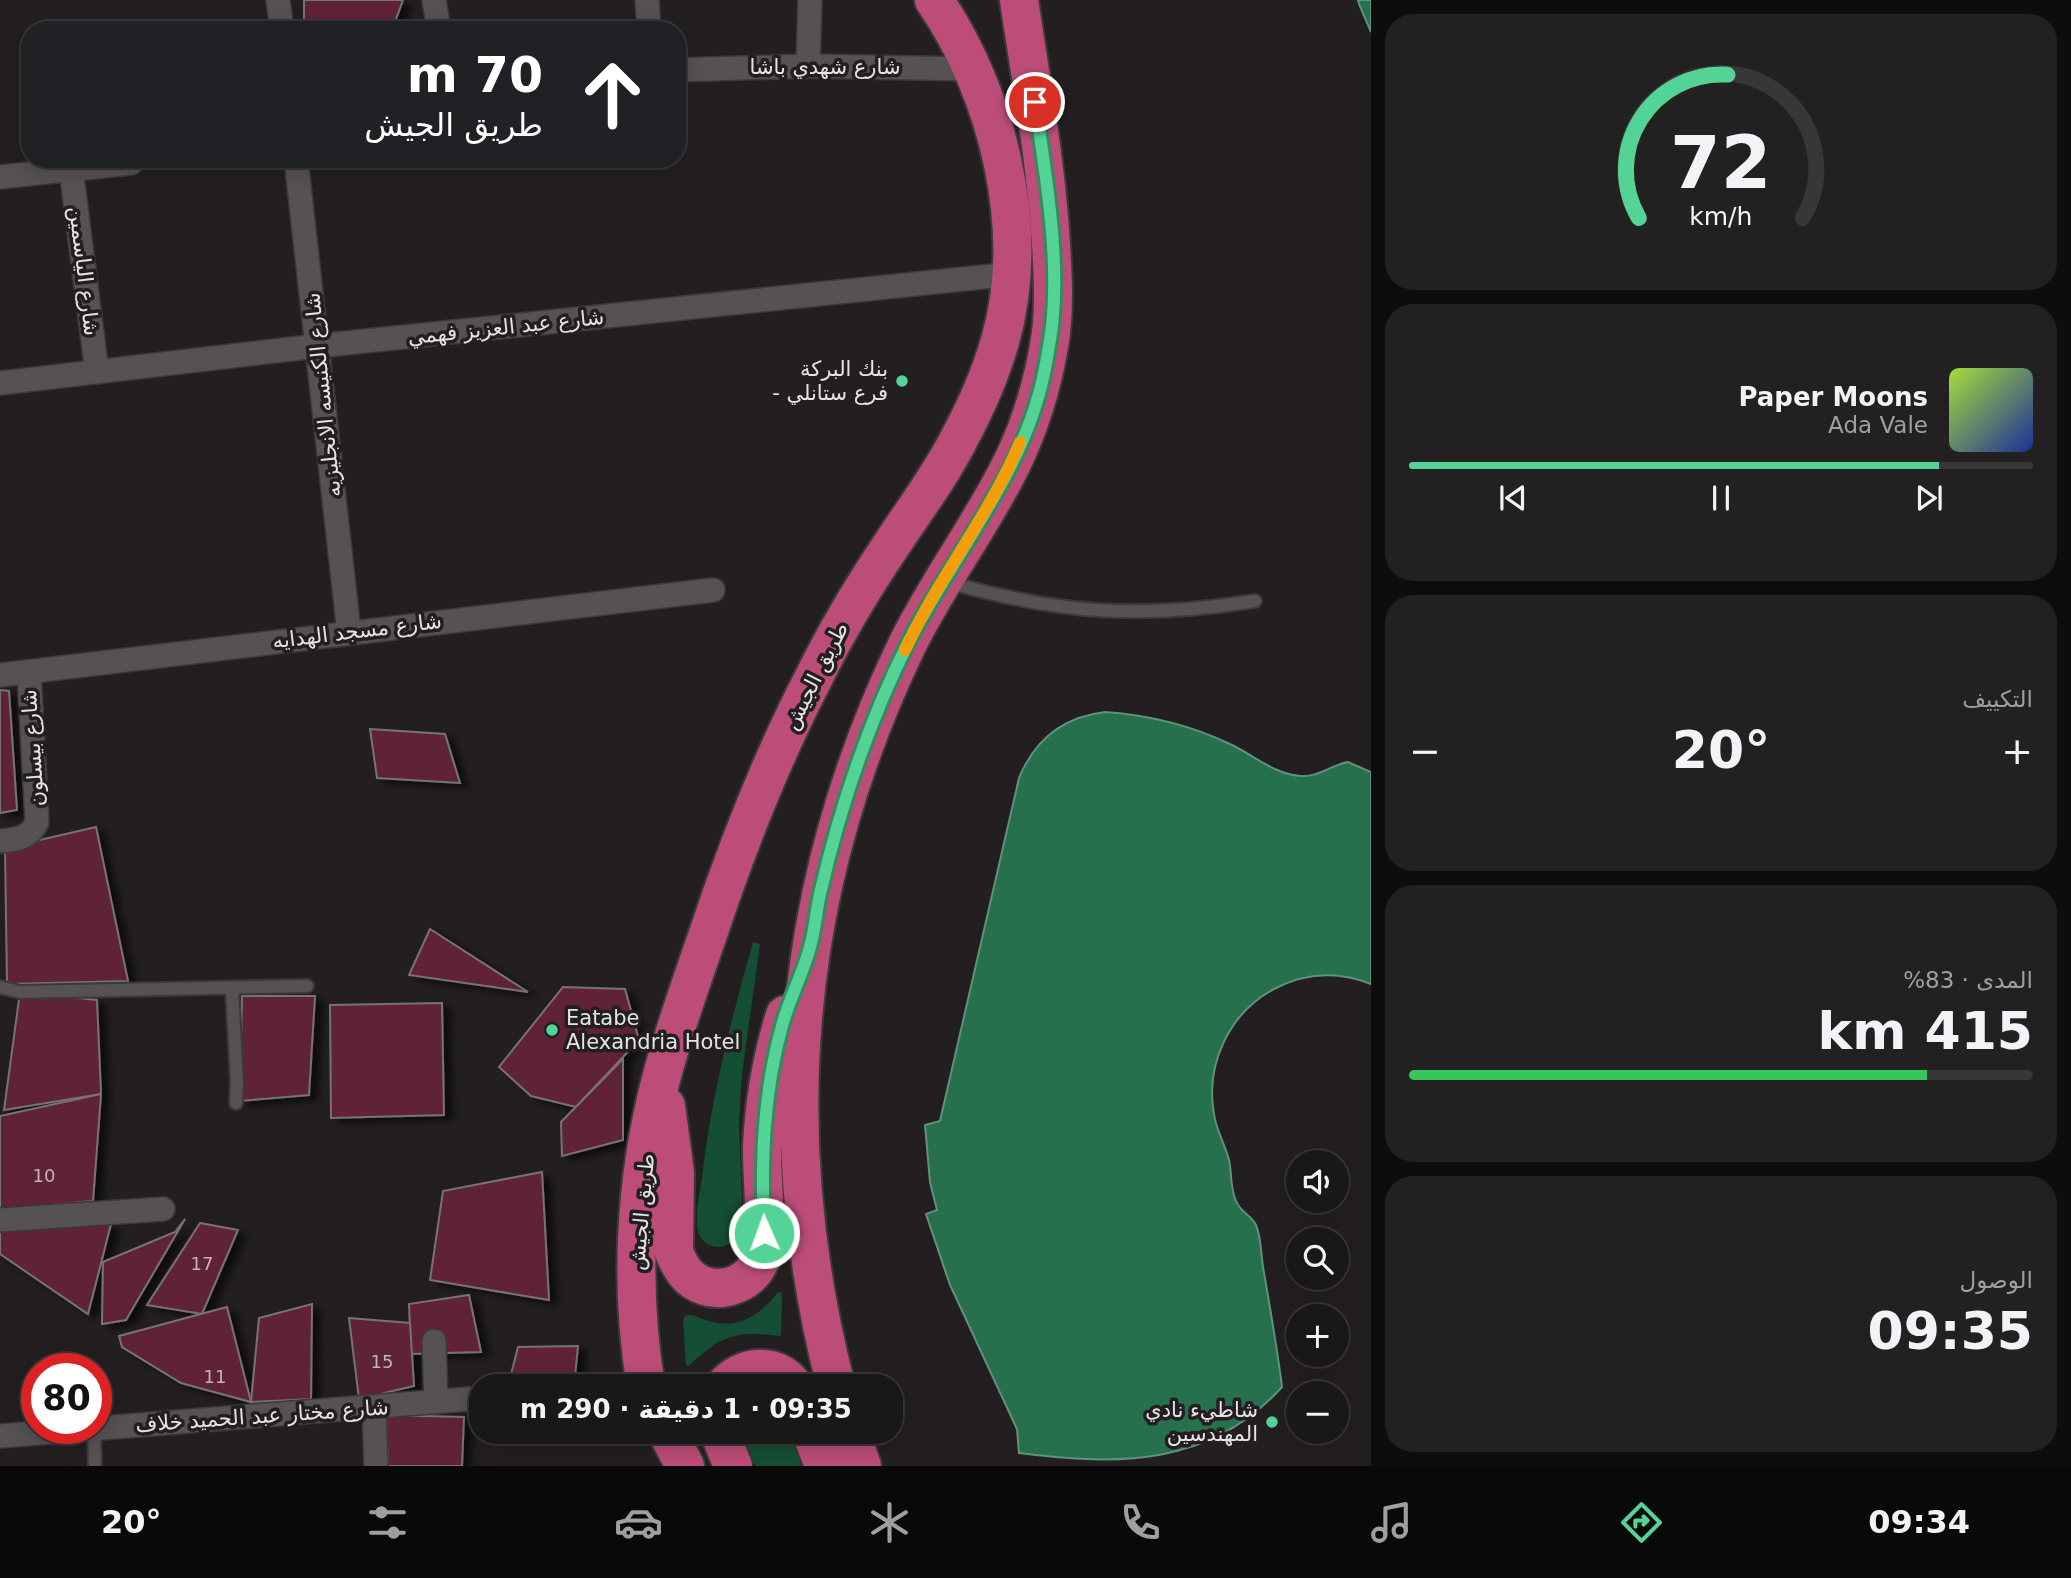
<!DOCTYPE html>
<html lang="ar">
<head>
<meta charset="utf-8">
<style>
	body { margin:0; font-family:"DejaVu Sans",Cairo,sans-serif; background:#232021; color:#f1f3f6; direction:rtl; height:100vh; display:flex; flex-direction:column; font-size:26px; white-space:nowrap }
	* { box-sizing:border-box; margin:0 }
	p { font-size:23px; color:#9f9fa2 }
	.icon { flex:none; width:38px; height:38px; fill:none; stroke:currentColor; stroke-width:2; stroke-linecap:round; stroke-linejoin:round }
	.map { position:relative; flex:1; overflow:hidden; direction:ltr }
	.sheet { display:flex; flex-direction:column; gap:14px; padding:14px; background:#0e0d0d; width:700px }
	.sheet>* { flex:none }
	.banner { position:absolute; left:21px; top:21px; width:665px; height:147px; border-radius:28px; box-shadow:0 4px 18px #0003,0 0 0 2px #383637; direction:rtl; background:#202124; color:#fff; overflow:hidden }
	.tools { position:absolute; left:1286px; top:1150px; display:grid; gap:14px }
	.tools a { display:grid; place-items:center; width:63px; height:63px; border-radius:50%; background:#1a1718; box-shadow:0 4px 18px #0003,0 0 0 2px #383637; font-size:35px }
	.speed { position:absolute; left:21px; top:1353px; display:flex; gap:14px; font-size:35px; font-weight:700; text-align:center }
	.speed>* { display:grid; place-content:center; width:91px; height:91px; border-radius:50%; background:#1a1718; box-shadow:0 4px 18px #0003,0 0 0 2px #383637; line-height:1 }
	.speed .limit { border:10px solid #d22; background:#fff; color:#111 }
	.pin { position:absolute; display:grid; place-items:center; width:60px; height:60px; color:#fff; margin:-30px; border:4px solid #fff; border-radius:50%; box-shadow:0 2px 7px #0007 }
	.me { position:absolute; width:77px; margin:-38px; rotate:358deg; stroke-linejoin:round; filter:drop-shadow(0 0 5px #0008) }
	.turn { display:flex; align-items:center; gap:24px; height:147px; padding:0 28px; font-size:32px }
	.turn .icon { width:91px; height:91px; stroke-width:2.5 }
	.turn b { display:block; font-size:49px; line-height:60px }
	.big { font-size:52px; font-weight:700; line-height:1.1 }
	.sheet .card { flex:1; display:flex; flex-direction:column; justify-content:center; gap:10px; min-width:0; padding:0 24px; border-radius:28px; background:#232021 }
	.sheet .dial { align-items:center; gap:0 }
	.dial svg { height:182px; overflow:visible; fill:none; stroke:#383637; stroke-width:7; stroke-linecap:round; text-anchor:middle }
	.dial text { fill:#f1f3f6; stroke:none }
	.song { display:flex; align-items:center; gap:21px }
	.cover { width:84px; height:84px; border-radius:10px; background:linear-gradient(135deg,hsl(80 70% 55%),hsl(230 70% 35%)) }
	.played { height:7px; border-radius:4px; background:linear-gradient(90deg,#54d396 85%,#383637 85%) }
	.keys { display:flex; justify-content:space-around; direction:ltr }
	.heat { display:flex; justify-content:space-between; align-items:center; font-size:38px; direction:ltr }
	.charge { height:10px; border-radius:5px; background:linear-gradient(90deg,#34c759 83%,#383637 0) }
	.trip { position:absolute; left:469px; top:1374px; width:434px; height:70px; border-radius:28px; background:#1a1718; box-shadow:0 4px 18px #0003,0 0 0 2px #383637; font-weight:700; line-height:70px; text-align:center; direction:rtl }
	.tabs { display:flex; height:112px; justify-content:space-around; align-items:center; background:#0a090a; color:#9f9fa2 }
	.tabs .icon { width:49px; height:49px }
	.tabs .on { color:#54d396 }
	.tabs b { font-size:32px; color:#f1f3f6 }
	main { display:flex; flex:1; min-height:0 }
	.map>svg:first-child { display:block }
	.green { fill:#144e34 }
	.water { fill:#27704d; stroke:#60927a; stroke-width:2 }
	.building { fill:#5e2238; stroke:#777273; stroke-width:2; filter:url(#shadow) }
	.lines { fill:none; stroke-linecap:round; stroke-linejoin:round }
	.service-casing { stroke:#3c393a; stroke-width:16 }
	.minor-casing { stroke:#3c393a; stroke-width:26 }
	.trunk-casing { stroke:#3c393a; stroke-width:42 }
	.service { stroke:#565152; stroke-width:12 }
	.minor { stroke:#565152; stroke-width:23 }
	.trunk { stroke:#bb4d78; stroke-width:38 }
	.route-casing { stroke:#378962; stroke-width:18 }
	.route { stroke:#54d396; stroke-width:12 }
	.slow { stroke:#f59e0b; stroke-width:12 }
	.poi-dot { fill:#54d396; stroke:#231f20; stroke-width:2.5 }
	.labels { text-anchor:middle; dominant-baseline:central; stroke-width:7; stroke-linejoin:round; paint-order:stroke }
	.number-label { font-size:18px; fill:#c4b3b9 }
	.street-label { font-size:21px; fill:#e6e3e4; stroke:#231f20 }
	.poi-label { font-size:21px; fill:#e6e3e4; stroke:#231f20; text-anchor:end }
</style>
</head>
<body>
<main>
<section class="sheet">
<div class="card dial"><svg viewBox="0 0 100 80">
<path d="M14 69A42 42 0 1 1 86 69"/>
<path d="M14 69A42 42 0 0 1 53 6" stroke="#54d396"/>
<text x="50" y="56" font-size="32" font-weight="700">72</text>
<text x="50" y="72" font-size="11">km/h</text>
</svg></div>
<div class="card">
<div class="song"><i class="cover"></i><div><b>Paper Moons</b><p>Ada Vale</p></div></div>
<div class="played"></div>
<div class="keys"><svg class="icon" aria-label="previous" viewBox="0 0 24 24"><path d="M18 5L8 12l10 7zM5 5v14"/></svg><svg class="icon" aria-label="pause" viewBox="0 0 24 24"><path d="M8 5v14M16 5v14"/></svg><svg class="icon" aria-label="next" viewBox="0 0 24 24"><path d="M6 5l10 7-10 7zM19 5v14"/></svg></div>
</div>
<div class="card"><p>التكييف</p>
<div class="heat"><a>−</a><b class="big">20°</b><a>+</a></div>
</div>
<div class="card"><p>المدى · 83%</p><b class="big">415 km</b><div class="charge"></div></div>
<div class="card"><p>الوصول</p><b class="big">09:35</b></div>
</section>
<div class="map">
<svg width="1371" height="1466" viewBox="0 0 1371 1466">
	<defs>
		<filter id="shadow"><feDropShadow dx="8" dy="4.5" stdDeviation="3.5" flood-color="#0009"/></filter>
	</defs>
	<rect width="100%" height="100%" fill="#231f20"/>
	<g class="green">
		<path d="M753,942L760,944L742,1074L739,1123L743,1229C733,1254 697,1253 697,1223C696,1206 701,1188 703,1170C712,1093 732,1017 753,942Z"/>
		<path d="M778,1292H781L782,1295L781,1336C737,1331 722,1334 689,1366L686,1365L683,1320L685,1316C693,1313 697,1318 706,1320C736,1331 760,1316 778,1292Z"/>
		<polygon points="738,1432 791,1432 801,1466 756,1466 740,1439"/>
	</g>
	<g class="water">
		<polygon points="1358,0 1371,0 1371,32 1359,4"/>
		<path d="M1105,712C1148,715 1193,726 1232,745C1253,755 1276,775 1301,776C1319,777 1331,765 1348,762L1371,772V984C1338,971 1305,973 1274,989C1229,1013 1205,1065 1214,1114C1216,1130 1225,1144 1229,1160C1232,1173 1230,1188 1236,1201C1240,1212 1252,1216 1256,1225C1261,1236 1261,1254 1263,1267C1270,1307 1277,1347 1282,1387C1211,1466 1119,1466 1019,1453L1017,1429L950,1285L926,1214L937,1210L930,1182L925,1125L940,1121L1019,778C1035,739 1063,717 1105,712Z"/>
	</g>
	<g class="building">
		<polygon points="304,0 403,0 392,30 304,30"/>
		<polygon points="0,690 9,691 17,810 0,813"/>
		<polygon points="370,729 445,734 460,783 377,778"/>
		<polygon points="96,827 128,981 7,984 5,848"/>
		<polygon points="430,929 528,992 409,975"/>
		<polygon points="563,987 625,989 639,1040 576,1107 531,1096 499,1067"/>
		<polygon points="20,992 97,1000 101,1094 4,1110"/>
		<polygon points="242,996 315,996 309,1095 240,1101"/>
		<polygon points="442,1003 444,1115 331,1118 330,1005"/>
		<polygon points="623,1059 623,1140 562,1156 561,1122"/>
		<polygon points="101,1094 93,1201 0,1210 0,1116"/>
		<polygon points="542,1172 549,1300 430,1280 443,1191"/>
		<polygon points="185,1219 126,1320 102,1324 103,1262 175,1232"/>
		<polygon points="200,1223 238,1230 202,1314 147,1305"/>
		<polygon points="111,1224 88,1314 0,1254 0,1230"/>
		<polygon points="469,1295 481,1352 411,1354 409,1304"/>
		<polygon points="312,1304 311,1399 251,1402 259,1318"/>
		<polygon points="227,1307 251,1402 181,1383 122,1347 119,1336"/>
		<polygon points="349,1318 410,1323 414,1386 359,1399"/>
		<polygon points="578,1346 574,1386 508,1386 518,1347"/>
		<polygon points="386,1415 464,1417 462,1466 388,1466"/>
	</g>
	<g class="lines">
		<defs>
			<g id="service">
				<path d="M948,582C1059,614 1142,619 1255,601"/>
				<polyline points="0,987 20,992 307,986"/>
				<polyline points="232,988 237,1081 236,1103"/>
				<polyline points="94,1429 95,1466"/>
			</g>
			<g id="minor">
				<polyline points="278,0 282,30"/>
				<polyline points="434,0 439,30"/>
				<polyline points="647,0 649,30"/>
				<polyline points="808,66 810,0"/>
				<polyline points="677,70 808,66 973,69"/>
				<polyline points="296,159 349,632"/>
				<polyline points="71,169 97,372"/>
				<polyline points="0,177 131,163"/>
				<polyline points="0,383 317,346 1012,274"/>
				<polyline points="0,675 713,590"/>
				<path d="M0,841C16,840 30,838 37,822L29,672"/>
				<polyline points="0,1220 163,1209"/>
				<polyline points="434,1341 436,1402"/>
				<polyline points="374,1407 376,1466"/>
				<polyline points="0,1436 481,1398"/>
			</g>
			<g id="trunk">
				<path d="M666,1106L675,1172L674,1252C680,1267 688,1281 705,1286C727,1293 753,1281 761,1258C769,1236 761,1173 762,1146C764,1102 772,1057 785,1015"/>
				<path d="M646,1386C629,1286 635,1181 660,1083C673,1033 691,983 708,934C737,847 771,760 813,679C836,632 863,587 892,544C915,509 941,475 960,437C976,407 991,373 1000,341C1032,231 998,93 934,0"/>
				<path d="M724,1386C744,1365 775,1361 794,1386"/>
				<path d="M836,1386C770,1130 792,884 907,645C938,582 981,526 1012,463C1030,426 1042,386 1049,346C1055,313 1053,277 1051,244C1046,162 1031,81 1019,0"/>
				<polyline points="667,1432 685,1466"/>
				<polyline points="719,1432 733,1466"/>
				<polyline points="811,1432 824,1466"/>
				<polyline points="850,1432 862,1466"/>
			</g>
		</defs>
		<use href="#service" class="service-casing"/>
		<use href="#minor" class="minor-casing"/>
		<use href="#trunk" class="trunk-casing"/>
		<use href="#service" class="service"/>
		<use href="#minor" class="minor"/>
		<use href="#trunk" class="trunk"/>
	</g>
	<g class="lines">
		<defs>
			<path id="route" d="M764,1233C761,1162 763,1094 782,1026C789,999 803,974 810,947C815,930 816,912 820,894C840,807 869,721 909,641C948,565 1012,484 1036,404C1042,386 1046,365 1049,346C1063,272 1046,177 1035,102"/>
		</defs>
		<use href="#route" class="route-casing"/>
		<use href="#route" class="route"/>
		<path class="slow" d="M905,650C938,578 990,515 1020,442"/>
	</g>
	<g class="poi-dot">
		<circle cx="902" cy="381" r="7"/>
		<circle cx="552" cy="1030" r="7"/>
		<circle cx="1272" cy="1422" r="7"/>
	</g>
	<g class="labels">
		<g class="number-label">
			<text x="44" y="1175">10</text>
			<text x="202" y="1263">17</text>
			<text x="382" y="1361">15</text>
			<text x="215" y="1376">11</text>
		</g>
		<g class="street-label">
			<text x="825" y="67">شارع شهدي باشا</text>
			<text transform="translate(84 271) rotate(83)">شارع الياسمين</text>
			<text transform="translate(506 327) rotate(-6)">شارع عبد العزيز فهمي</text>
			<text transform="translate(323 395) rotate(-96)">شارع الكنيسه الانجليزيه</text>
			<text transform="translate(357 631) rotate(-7)">شارع مسجد الهدايه</text>
			<text transform="translate(816 676) rotate(-63)">طريق الجيش</text>
			<text transform="translate(33 748) rotate(-94)">شارع بيسلون</text>
			<text transform="translate(642 1212) rotate(-85)">طريق الجيش</text>
			<text transform="translate(262 1416) rotate(-4)">شارع مختار عبد الحميد خلاف</text>
		</g>
		<g class="poi-label">
			<text x="888" y="369">بنك البركة<tspan x="888" dy="24">- فرع ستانلي</tspan></text>
			<text x="566" y="1018" text-anchor="start">Eatabe<tspan x="566" dy="24">Alexandria Hotel</tspan></text>
			<text x="1258" y="1410">شاطيء نادي<tspan x="1258" dy="24">المهندسين</tspan></text>
		</g>
	</g>
</svg>
<div class="tools">
<a><svg class="icon" aria-label="sound" viewBox="0 0 24 24"><path d="M4 9h4l5-4v14l-5-4H4zM17 9q2 3 0 6"/></svg></a>
<a><svg class="icon" aria-label="search" viewBox="0 0 24 24"><circle cx="10" cy="10" r="6"/><path d="M15 15l6 6"/></svg></a>
<a>+</a>
<a>−</a>
</div>
<div class="speed"><div class="limit">80</div></div>
<div class="pin" style="left:1035px;top:102px;background:#d93025"><svg class="icon" aria-label="arrive" viewBox="0 0 24 24"><path d="M6 21V4h12l-3 4 3 4H6"/></svg></div>
<svg class="me" style="left:764px;top:1233px" viewBox="-20 -20 40 40"><circle r="17" fill="#54d396" stroke="#fff" stroke-width="3"/><path d="M0-11L8 9 0 5-8 9z" fill="#fff"/></svg>
<div class="trip">09:35 · 1 دقيقة · 290 m</div>
<div class="banner">
<div class="turn"><svg class="icon" aria-label="ahead" viewBox="0 0 24 24"><path d="M12 20V5M6 11l6-6 6 6"/></svg><div><b>70 m</b>طريق الجيش</div></div>
</div>
</div>
</main>
<nav class="tabs">
<b>09:34</b>
<svg class="icon on" aria-label="directions" viewBox="0 0 24 24"><path d="M12 3l9 9-9 9-9-9zM9 14v-3h6M13 9l2 2-2 2"/></svg>
<svg class="icon" aria-label="music" viewBox="0 0 24 24"><path d="M9 18V5l10-2v13"/><circle cx="6" cy="18" r="3"/><circle cx="16" cy="16" r="3"/></svg>
<svg class="icon" aria-label="phone" viewBox="0 0 24 24"><path d="M5 4h4l2 5-3 2q2 4 5 5l2-3 5 2v4C11 20 4 13 5 4z"/></svg>
<svg class="icon" aria-label="climate" viewBox="0 0 24 24"><path d="M12 3v18M4 7l16 10M4 17L20 7"/></svg>
<svg class="icon" aria-label="car" viewBox="0 0 24 24"><path d="M5 17H2v-5l4-1 3-4h7l3 4 3 1v5h-3M9 17h6M6 11h13"/><circle cx="7" cy="17" r="2"/><circle cx="17" cy="17" r="2"/></svg>
<svg class="icon" aria-label="filters" viewBox="0 0 24 24"><path d="M4 7h16M4 17h16"/><circle cx="9" cy="7" r="2"/><circle cx="15" cy="17" r="2"/></svg>
<b>20°</b>
</nav>
</body>
</html>
